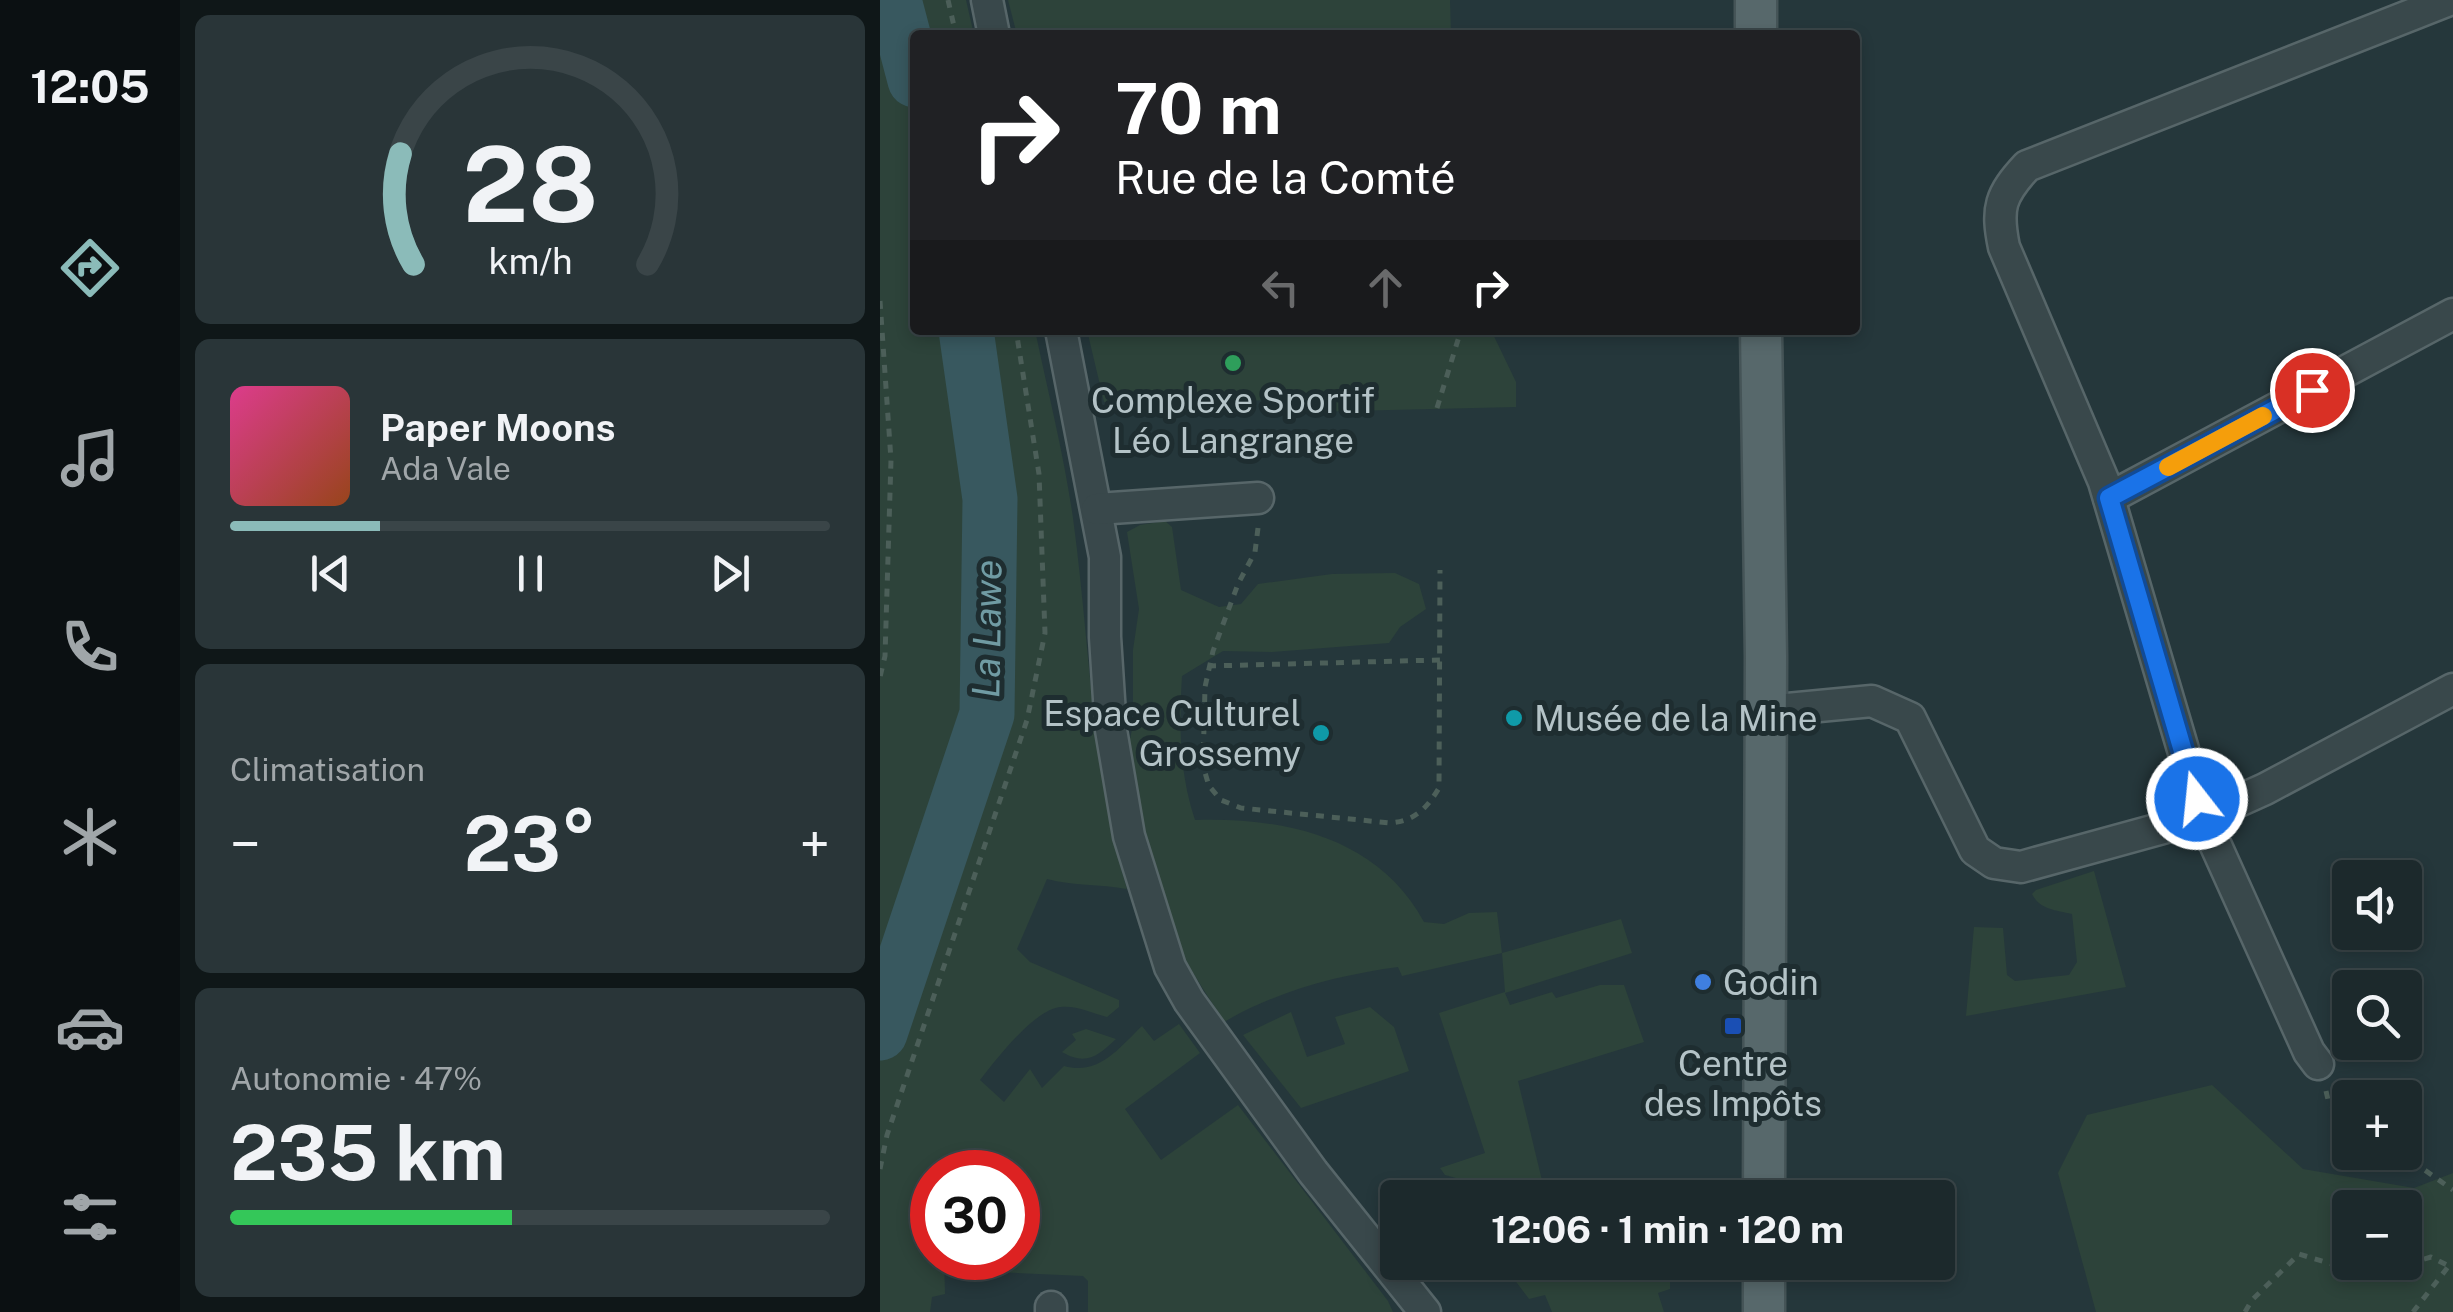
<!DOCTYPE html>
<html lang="fr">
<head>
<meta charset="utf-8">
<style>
	body { margin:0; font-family:"Public Sans",sans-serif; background:#293538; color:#f1f3f6; height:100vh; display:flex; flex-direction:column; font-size:38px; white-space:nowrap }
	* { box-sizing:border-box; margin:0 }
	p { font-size:32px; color:#a0a6a9 }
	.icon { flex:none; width:55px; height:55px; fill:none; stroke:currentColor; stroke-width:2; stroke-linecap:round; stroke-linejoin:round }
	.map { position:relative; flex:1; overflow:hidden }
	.details { display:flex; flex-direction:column; gap:15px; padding:15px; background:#0f1718; width:700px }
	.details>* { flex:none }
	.hud { position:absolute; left:30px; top:30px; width:950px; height:305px; border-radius:10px; box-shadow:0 5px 15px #0003,0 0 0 2px #3a4548; background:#202124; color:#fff; overflow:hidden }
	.tools { position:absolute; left:1452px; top:860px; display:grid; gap:20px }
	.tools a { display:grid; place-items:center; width:90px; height:90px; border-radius:10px; background:#1c292c; box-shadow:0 5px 15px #0003,0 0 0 2px #3a4548; font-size:50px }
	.speed { position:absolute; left:30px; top:1150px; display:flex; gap:20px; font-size:50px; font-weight:700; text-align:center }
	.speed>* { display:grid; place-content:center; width:130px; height:130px; border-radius:50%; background:#1c292c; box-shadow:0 5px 15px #0003,0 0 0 2px #3a4548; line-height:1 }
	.speed .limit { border:15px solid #d22; background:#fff; color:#111 }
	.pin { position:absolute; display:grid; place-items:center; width:85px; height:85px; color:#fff; margin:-42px; border:5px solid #fff; border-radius:50%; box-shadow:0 2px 10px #0007 }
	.me { position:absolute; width:110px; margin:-55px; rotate:344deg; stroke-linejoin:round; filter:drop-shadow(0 0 8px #0008) }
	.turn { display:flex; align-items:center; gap:35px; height:210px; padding:0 40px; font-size:45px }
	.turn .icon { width:130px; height:130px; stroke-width:2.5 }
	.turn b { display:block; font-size:70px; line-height:85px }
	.lanes { display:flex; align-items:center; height:95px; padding:0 40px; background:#0003; justify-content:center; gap:50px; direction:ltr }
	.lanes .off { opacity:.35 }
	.big { font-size:75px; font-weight:700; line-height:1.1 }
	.details .widget { flex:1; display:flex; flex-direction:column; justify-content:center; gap:15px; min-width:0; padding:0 35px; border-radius:15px; background:#293538 }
	.details .dial { align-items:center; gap:0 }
	.dial svg { height:260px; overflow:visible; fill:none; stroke:#3a4548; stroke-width:7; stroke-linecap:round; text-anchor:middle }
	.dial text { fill:#f1f3f6; stroke:none }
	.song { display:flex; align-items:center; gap:30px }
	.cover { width:120px; height:120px; border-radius:15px; background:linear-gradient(135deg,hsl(330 70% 55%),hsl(20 70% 35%)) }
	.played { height:10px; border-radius:5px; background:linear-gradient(90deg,#8bbbb9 25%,#3a4548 25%) }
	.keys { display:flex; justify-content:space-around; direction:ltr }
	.heat { display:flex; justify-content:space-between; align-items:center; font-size:55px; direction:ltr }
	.charge { height:15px; border-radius:8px; background:linear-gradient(90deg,#34c759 47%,#3a4548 0) }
	.trip { position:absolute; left:500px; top:1180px; width:575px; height:100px; border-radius:10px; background:#1c292c; box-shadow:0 5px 15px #0003,0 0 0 2px #3a4548; font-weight:700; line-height:100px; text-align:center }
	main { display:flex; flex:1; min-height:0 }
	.tabs { display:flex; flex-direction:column; width:180px; justify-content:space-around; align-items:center; background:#0b1012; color:#a0a6a9 }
	.tabs .icon { width:70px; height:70px }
	.tabs .selected { color:#8bbbb9 }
	.tabs b { font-size:45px; color:#f1f3f6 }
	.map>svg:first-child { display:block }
	.green { fill:#2d433a; fill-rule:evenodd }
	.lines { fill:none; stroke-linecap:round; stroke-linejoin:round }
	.river { stroke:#38585f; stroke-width:55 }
	.minor-casing { stroke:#576669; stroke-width:35 }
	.major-casing { stroke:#455457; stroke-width:45 }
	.path { stroke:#4c5f59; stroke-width:5; stroke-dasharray:8 8; stroke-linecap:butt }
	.minor { stroke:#39484b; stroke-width:30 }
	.major { stroke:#57686b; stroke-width:40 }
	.route-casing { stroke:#114b97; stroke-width:25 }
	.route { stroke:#1a73e8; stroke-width:18 }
	.slow { stroke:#f59e0b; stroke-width:18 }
	.leisure-dot { fill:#2e9e5b; stroke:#1e2d30; stroke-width:4 }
	.culture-dot { fill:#0f9aa8; stroke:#1e2d30; stroke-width:4 }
	.shop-dot { fill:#3f7fe0; stroke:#1e2d30; stroke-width:4 }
	.transit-dot { fill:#1a4fb4; stroke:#1e2d30; stroke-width:4 }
	.labels { text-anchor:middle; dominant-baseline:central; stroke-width:10; stroke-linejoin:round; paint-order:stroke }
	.poi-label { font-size:35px; fill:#b4c3c7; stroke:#1e2d30 }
	.water-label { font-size:38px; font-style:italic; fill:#709ba3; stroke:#1e2d30 }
</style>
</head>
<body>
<main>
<nav class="tabs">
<b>12:05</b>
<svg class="icon selected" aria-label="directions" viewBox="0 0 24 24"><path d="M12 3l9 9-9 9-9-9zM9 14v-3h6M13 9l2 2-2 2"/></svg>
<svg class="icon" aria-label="music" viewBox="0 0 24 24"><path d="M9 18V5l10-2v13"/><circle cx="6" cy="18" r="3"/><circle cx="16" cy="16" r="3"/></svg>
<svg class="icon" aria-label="phone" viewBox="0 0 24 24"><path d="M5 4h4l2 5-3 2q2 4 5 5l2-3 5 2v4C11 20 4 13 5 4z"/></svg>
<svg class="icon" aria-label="climate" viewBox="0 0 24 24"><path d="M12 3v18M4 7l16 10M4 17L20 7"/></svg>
<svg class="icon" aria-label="car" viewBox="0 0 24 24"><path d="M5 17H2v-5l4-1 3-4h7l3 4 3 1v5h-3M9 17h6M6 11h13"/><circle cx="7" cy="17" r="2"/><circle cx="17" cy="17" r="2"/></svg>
<svg class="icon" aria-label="filters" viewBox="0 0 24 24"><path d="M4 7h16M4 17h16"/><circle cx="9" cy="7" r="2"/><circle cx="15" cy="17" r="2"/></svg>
</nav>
<section class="details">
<div class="widget dial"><svg viewBox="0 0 100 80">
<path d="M14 69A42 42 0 1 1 86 69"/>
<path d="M14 69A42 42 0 0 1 10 35" stroke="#8bbbb9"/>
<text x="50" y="56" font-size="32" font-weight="700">28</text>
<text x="50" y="72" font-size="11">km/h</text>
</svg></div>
<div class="widget">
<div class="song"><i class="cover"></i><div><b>Paper Moons</b><p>Ada Vale</p></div></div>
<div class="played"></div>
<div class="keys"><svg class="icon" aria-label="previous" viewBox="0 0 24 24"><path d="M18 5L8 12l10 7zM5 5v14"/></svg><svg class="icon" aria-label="pause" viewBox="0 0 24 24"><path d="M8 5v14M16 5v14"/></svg><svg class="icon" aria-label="next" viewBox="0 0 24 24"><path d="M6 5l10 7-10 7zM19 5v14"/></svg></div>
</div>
<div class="widget"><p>Climatisation</p>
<div class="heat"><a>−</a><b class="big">23°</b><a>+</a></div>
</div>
<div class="widget"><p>Autonomie · 47%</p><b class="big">235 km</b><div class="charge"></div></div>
</section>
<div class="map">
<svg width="1573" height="1312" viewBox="0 0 1573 1312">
	<rect width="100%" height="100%" fill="#25373b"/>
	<g class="green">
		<path d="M0,0H86L94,35H35V330H155C168,392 184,455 193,518C210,642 211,769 247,889C220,884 193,886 167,879L137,949L150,962L239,1000V1007L227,1017C212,1013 195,1005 181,1007C154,1009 116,1060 100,1080L124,1102L150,1069L162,1088L184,1066C219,1076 239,1048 262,1026L274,1041L299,1024L320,1053L245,1109L281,1160L358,1105L508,1301L513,1312H208V1281L203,1276L116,1272L113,1258H138V1172H52V1258H64L65,1294L52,1297L50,1312H0Z"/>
		<polygon points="128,0 570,0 571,35 137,35"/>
		<polygon points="207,330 611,330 636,382 636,407 426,412 421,400 224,402"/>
		<path d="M285,521L292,527L301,590L339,607L361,604L378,584L452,574L515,573L539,584L546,609L520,627L509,643L392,652L343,651L302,676C299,726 299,772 315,820C404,817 498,837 544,922L564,924L589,913L617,912L622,953L741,919L752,953L625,993L630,1005L672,992L676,998L720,985H744L764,1042L638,1081L666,1197H589L583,1180L565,1175L560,1168L605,1153L559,1013L625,992L622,953L522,976L518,967C458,975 397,991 344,1022L303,957L261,832L247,753L253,725V650L259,609L247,532L260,525Z"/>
		<path d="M1214,871L1246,987L1086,1016L1094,927L1123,928L1127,975L1135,981L1189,975L1197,962L1192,914C1176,910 1160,910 1152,894L1156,890Z"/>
		<polygon points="490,1007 514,1027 529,1071 421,1108 363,1035 411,1012 427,1057 465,1044 455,1017"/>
		<path d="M206,1029L236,1039C218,1056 206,1066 182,1052L196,1040L192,1034Z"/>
		<path d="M1332,1085L1423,1169L1534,1188L1573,1173V1312H1216L1178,1173L1207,1115ZM1470,1208H1525V1262H1470Z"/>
		<polygon points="622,1263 790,1263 790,1289 778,1293 784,1312 672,1312 665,1295 649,1299"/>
	</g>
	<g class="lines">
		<g class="river">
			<polyline points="14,0 35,80"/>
			<polyline points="0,1033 107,714 110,499 86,330"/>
		</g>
		<defs>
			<g id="minor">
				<polyline points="107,0 114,35"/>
				<polyline points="181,330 225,557 225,637 231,730 249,836 290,967 309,1001 433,1172 545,1312"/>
				<polyline points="1229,498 1573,314"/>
				<polyline points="217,509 378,498"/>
				<polyline points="886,711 992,701 1030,718 1095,850 1114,863 1141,867 1323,817 1385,789 1573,689"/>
				<path d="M1438,1064L1429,1052L1323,817L1224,482L1124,247C1116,208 1120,195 1147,166L1569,0"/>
				<polyline points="171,1307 171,1312"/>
			</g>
			<g id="major">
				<polyline points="876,0 876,35"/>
				<polyline points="881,330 886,657 884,1198"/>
				<polyline points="884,1312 884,1262"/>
			</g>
		</defs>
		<use href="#minor" class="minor-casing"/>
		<use href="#major" class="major-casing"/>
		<g class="path">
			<polyline points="68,0 76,35"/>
			<polyline points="0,301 11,460 5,656 0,677"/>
			<polyline points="557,408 581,330"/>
			<path d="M378,528L375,552L358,584L333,651L325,687L323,766L329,786L341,800L361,808L510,823C535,821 547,808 559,788L560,570"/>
			<polyline points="328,666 560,660"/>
			<polyline points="1446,1091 1449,1104 1470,1119"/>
			<polyline points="1519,1152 1573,1190"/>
			<polyline points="0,1169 7,1135 147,720 165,633 159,474 136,330"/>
			<path d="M1365,1312L1372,1300L1419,1254C1480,1273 1490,1276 1551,1257L1569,1266L1573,1265"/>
			<polyline points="1533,1312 1568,1267"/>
		</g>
		<use href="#minor" class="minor"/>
		<use href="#major" class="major"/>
	</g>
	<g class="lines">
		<defs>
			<polyline id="route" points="1317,799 1229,498 1432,390"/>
		</defs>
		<use href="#route" class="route-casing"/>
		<use href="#route" class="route"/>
		<polyline class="slow" points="1288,467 1383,416"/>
	</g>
	<circle class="leisure-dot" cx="353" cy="363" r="10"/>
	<g class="culture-dot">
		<circle cx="634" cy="718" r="10"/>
		<circle cx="441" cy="733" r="10"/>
	</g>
	<circle class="shop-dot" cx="823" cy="982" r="10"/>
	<rect class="transit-dot" x="843" y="1016" width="20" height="20" rx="5"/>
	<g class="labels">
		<g class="poi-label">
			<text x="353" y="400">Complexe Sportif<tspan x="353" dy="40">Léo Langrange</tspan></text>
			<text x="421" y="713" text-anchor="end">Espace Culturel<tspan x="421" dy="40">Grossemy</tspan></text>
			<text x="654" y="718" text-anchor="start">Musée de la Mine</text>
			<text x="843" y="982" text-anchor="start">Godin</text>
			<text x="853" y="1063">Centre<tspan x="853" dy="40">des Impôts</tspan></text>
		</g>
		<g class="water-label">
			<text transform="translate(107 629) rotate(-89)">La Lawe</text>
		</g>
	</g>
</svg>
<div class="tools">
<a><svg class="icon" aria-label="sound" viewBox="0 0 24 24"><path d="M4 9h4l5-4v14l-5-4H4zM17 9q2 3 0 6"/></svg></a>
<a><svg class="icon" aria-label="search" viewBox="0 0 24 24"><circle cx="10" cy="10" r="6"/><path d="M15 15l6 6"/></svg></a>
<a>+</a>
<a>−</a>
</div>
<div class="speed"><div class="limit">30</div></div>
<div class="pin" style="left:1432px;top:390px;background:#d93025"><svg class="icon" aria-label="arrive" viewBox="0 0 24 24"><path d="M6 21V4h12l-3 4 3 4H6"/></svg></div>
<svg class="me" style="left:1317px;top:799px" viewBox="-20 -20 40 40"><circle r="17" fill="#1a73e8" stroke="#fff" stroke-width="3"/><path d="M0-11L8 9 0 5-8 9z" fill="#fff"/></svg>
<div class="trip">12:06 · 1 min · 120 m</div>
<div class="hud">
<div class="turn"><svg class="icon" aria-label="right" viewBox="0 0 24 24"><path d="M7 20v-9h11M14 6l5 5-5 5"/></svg><div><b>70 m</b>Rue de la Comté</div></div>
<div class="lanes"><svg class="icon off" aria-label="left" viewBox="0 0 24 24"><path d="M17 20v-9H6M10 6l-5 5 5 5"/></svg><svg class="icon off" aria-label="ahead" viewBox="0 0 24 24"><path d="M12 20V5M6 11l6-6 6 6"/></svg><svg class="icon" aria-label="right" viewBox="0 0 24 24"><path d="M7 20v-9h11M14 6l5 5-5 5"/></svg></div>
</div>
</div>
</main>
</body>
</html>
